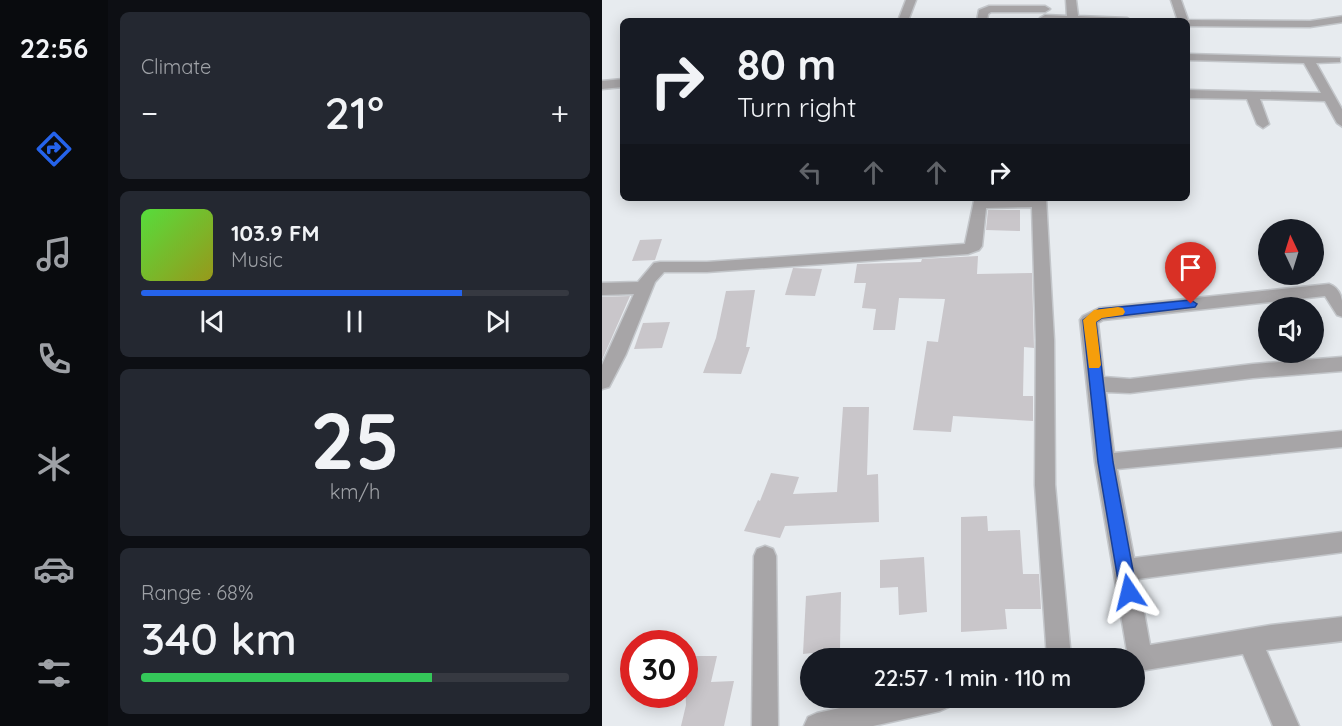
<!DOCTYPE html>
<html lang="en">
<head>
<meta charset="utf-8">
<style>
	body { margin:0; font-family:Quicksand,sans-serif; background:#242831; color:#f1f3f6; height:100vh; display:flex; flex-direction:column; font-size:22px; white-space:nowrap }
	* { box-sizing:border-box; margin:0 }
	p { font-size:20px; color:#9ea1a6 }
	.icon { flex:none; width:33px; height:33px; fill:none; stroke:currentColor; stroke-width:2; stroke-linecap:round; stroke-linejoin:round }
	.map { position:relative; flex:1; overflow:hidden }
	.side { display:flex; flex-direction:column; gap:12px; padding:12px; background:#0d0f14; width:494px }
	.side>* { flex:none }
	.hud { position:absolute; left:18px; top:18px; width:570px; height:183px; border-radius:9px; box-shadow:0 3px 15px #0003; background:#171b24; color:#f1f3f6; overflow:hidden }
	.needle { width:39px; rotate:356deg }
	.fabs { position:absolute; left:656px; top:219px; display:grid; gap:12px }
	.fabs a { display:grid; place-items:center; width:66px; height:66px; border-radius:50%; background:#171b24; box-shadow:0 3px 15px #0003; font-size:30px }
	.speed { position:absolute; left:18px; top:630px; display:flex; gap:12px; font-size:30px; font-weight:700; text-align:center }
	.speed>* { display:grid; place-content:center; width:78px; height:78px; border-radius:50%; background:#171b24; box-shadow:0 3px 15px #0003; line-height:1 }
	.speed .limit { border:9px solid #d22; background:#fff; color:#111 }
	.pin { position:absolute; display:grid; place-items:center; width:51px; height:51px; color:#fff; margin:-62px -26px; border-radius:50% 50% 50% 0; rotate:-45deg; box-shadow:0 0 6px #0007 }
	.pin .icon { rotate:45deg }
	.me { position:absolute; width:66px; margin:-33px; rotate:350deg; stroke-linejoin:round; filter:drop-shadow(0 0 4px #0008) }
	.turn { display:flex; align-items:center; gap:21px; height:126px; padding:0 18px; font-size:27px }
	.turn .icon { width:78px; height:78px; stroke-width:2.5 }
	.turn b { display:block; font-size:42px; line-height:51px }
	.lanes { display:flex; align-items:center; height:57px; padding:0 18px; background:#0003; justify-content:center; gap:30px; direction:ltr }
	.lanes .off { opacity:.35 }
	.big { font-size:45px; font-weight:600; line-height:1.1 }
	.side .widget { flex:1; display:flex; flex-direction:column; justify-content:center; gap:9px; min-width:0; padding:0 21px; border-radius:9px; background:#242831 }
	.side .dial { align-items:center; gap:0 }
	.dial b { font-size:78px; line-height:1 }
	.song { display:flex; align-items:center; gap:18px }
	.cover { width:72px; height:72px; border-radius:9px; background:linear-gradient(135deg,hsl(110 70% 55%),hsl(60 70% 35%)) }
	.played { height:6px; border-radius:3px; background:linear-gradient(90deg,#2563eb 75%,#363941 75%) }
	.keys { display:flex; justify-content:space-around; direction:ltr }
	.heat { display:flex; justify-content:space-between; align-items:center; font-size:33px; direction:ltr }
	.charge { height:9px; border-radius:4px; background:linear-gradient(90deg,#34c759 68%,#363941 0) }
	.trip { position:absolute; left:198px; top:648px; width:345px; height:60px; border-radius:30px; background:#171b24; box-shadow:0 3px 15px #0003; font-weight:600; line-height:60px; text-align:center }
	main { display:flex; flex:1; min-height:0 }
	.tab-bar { display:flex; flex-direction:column; width:108px; justify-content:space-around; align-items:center; background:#090b0e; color:#9ea1a6 }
	.tab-bar .icon { width:42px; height:42px }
	.tab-bar .active { color:#2563eb }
	.tab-bar b { font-size:27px; color:#f1f3f6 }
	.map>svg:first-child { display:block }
	.building { fill:#c9c6ca }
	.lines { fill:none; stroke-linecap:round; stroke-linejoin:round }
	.minor-casing { stroke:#c3c6ca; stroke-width:3 }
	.minor { fill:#a7a5a7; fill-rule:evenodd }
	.route { fill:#2563eb; stroke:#184099; stroke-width:1.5 }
	.slow { fill:#f59e0b }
</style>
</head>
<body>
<main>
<nav class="tab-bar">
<b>22:56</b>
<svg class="icon active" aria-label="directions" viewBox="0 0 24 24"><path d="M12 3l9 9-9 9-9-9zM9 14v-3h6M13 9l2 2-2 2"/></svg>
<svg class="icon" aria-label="music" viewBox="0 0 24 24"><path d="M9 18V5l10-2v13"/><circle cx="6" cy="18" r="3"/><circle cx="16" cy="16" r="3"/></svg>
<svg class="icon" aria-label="phone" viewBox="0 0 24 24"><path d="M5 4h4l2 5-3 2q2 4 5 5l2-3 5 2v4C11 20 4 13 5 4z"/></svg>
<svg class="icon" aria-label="climate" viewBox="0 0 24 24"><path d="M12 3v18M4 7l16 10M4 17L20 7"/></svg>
<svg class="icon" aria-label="car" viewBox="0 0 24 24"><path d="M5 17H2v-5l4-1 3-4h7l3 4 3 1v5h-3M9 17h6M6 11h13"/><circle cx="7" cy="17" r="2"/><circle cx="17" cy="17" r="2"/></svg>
<svg class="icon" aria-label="filters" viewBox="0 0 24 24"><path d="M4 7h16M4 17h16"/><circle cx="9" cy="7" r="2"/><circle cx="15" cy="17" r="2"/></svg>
</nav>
<section class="side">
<div class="widget"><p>Climate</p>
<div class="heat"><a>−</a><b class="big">21°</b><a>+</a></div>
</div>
<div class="widget">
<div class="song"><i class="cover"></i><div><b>103.9 FM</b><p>Music</p></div></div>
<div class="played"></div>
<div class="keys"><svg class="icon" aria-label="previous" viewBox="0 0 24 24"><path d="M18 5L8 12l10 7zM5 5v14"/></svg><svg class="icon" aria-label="pause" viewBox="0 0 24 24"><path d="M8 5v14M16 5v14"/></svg><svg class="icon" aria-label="next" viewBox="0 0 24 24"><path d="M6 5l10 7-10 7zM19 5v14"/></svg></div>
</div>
<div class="widget dial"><b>25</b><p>km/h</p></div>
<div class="widget"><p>Range · 68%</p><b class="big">340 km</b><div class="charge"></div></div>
</section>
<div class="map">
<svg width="741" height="726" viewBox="0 0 741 726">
	<rect width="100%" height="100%" fill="#e7ebef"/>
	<g class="building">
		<polygon points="386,210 418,210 418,231 384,230"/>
		<polygon points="60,239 53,260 30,261 38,240"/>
		<polygon points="376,256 375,274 430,273 432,348 422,347 421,396 431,396 431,421 351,416 349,432 311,430 325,341 336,342 343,299 297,298 293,330 271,330 274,309 260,308 264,283 252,283 255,264 319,262 320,259"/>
		<polygon points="191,268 220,269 213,296 183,295"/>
		<polygon points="153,290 144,347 148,347 139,374 101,373 114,338 124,291"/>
		<polygon points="28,296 0,360 0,297"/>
		<polygon points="68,322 60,348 32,349 41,323"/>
		<polygon points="241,407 267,407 265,475 276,474 277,522 183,526 178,538 142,531 156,500 158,501 169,473 197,477 191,494 235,492"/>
		<polygon points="385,516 386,531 418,530 421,574 437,574 439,609 403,609 405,629 359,632 359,517"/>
		<polygon points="322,557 325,612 297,615 296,587 278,588 278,560"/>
		<polygon points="239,592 238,650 201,654 204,596"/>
		<polygon points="82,656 115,656 109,682 132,681 122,726 79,726 84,705"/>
	</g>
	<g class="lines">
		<defs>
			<g id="minor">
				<polygon points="304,0 314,0 306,21 296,21"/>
				<polygon points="464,0 474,0 476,16 525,18 530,21 439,20 438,18 443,15 465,16"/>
				<polygon points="569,0 579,0 586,20 708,21 741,16 741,22 708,27 585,26 585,21 576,21"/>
				<polygon points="387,6 443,6 448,9 443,12 389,12 386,14 385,21 375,21 377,10"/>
				<polygon points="585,54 738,58 738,62 714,63 741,111 741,127 735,123 723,101 658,99 667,124 661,128 655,124 645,99 585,98 585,90 719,93 702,63 585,60"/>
				<polygon points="21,79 21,87 0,89 0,81"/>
				<polygon points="444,198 452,340 453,485 469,658 445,658 433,485 434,340 430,207 384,208 380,246 377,250 366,254 105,272 62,272 53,282 24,354 7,387 0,389 0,365 32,294 0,295 0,283 36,282 52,263 58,262 105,262 363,244 372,201"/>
				<path d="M727,284C741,289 741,304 741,317L735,315L723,296L501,320L496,323L502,377L528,379L651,364L741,357V371L651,378L528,393L504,392L512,453L741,431V447L515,469L532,558L741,532V552L536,579L548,645L669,625L741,617V641L664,650L697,726H671L641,654L532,672V658H520L525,651L493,462L478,320L481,316L497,308Z"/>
				<polygon points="163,546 171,549 174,556 176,726 150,726 152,556 155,549"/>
				<polygon points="284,698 351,698 347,707 338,711 271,726 202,726 206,717 215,713"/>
			</g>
		</defs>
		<use href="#minor" class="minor-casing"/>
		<use href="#minor" class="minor"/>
	</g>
	<polygon class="route" points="589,300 595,304 593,307 500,318 494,322 511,462 535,592 533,598 527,601 521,598 518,592 496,462 481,320 497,309"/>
	<polygon class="slow" points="516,307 521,308 523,312 521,315 500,318 494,322 499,365 497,368 487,368 481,320 492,310"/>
</svg>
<div class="fabs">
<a><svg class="needle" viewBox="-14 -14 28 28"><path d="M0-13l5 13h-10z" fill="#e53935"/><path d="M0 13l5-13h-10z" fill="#9ea1a6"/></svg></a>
<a><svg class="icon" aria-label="sound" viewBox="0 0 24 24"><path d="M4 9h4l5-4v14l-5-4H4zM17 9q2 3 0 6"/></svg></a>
</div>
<div class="speed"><div class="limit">30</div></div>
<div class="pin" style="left:589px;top:304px;background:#d93025"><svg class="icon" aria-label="arrive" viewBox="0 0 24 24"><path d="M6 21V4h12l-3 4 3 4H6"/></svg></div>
<svg class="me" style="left:527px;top:592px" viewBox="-20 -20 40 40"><path d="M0-17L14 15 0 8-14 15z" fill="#2563eb" stroke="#fff" stroke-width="4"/></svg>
<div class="trip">22:57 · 1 min · 110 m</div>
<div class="hud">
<div class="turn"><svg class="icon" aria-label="right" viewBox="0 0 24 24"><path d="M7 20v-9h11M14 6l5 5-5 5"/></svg><div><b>80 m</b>Turn right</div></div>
<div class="lanes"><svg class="icon off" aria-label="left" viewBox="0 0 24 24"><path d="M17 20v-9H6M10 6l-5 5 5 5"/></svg><svg class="icon off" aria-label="ahead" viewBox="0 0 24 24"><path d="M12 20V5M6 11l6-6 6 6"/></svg><svg class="icon off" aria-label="ahead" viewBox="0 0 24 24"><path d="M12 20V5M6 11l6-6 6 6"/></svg><svg class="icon" aria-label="right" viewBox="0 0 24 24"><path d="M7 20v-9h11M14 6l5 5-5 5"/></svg></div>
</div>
</div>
</main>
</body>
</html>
